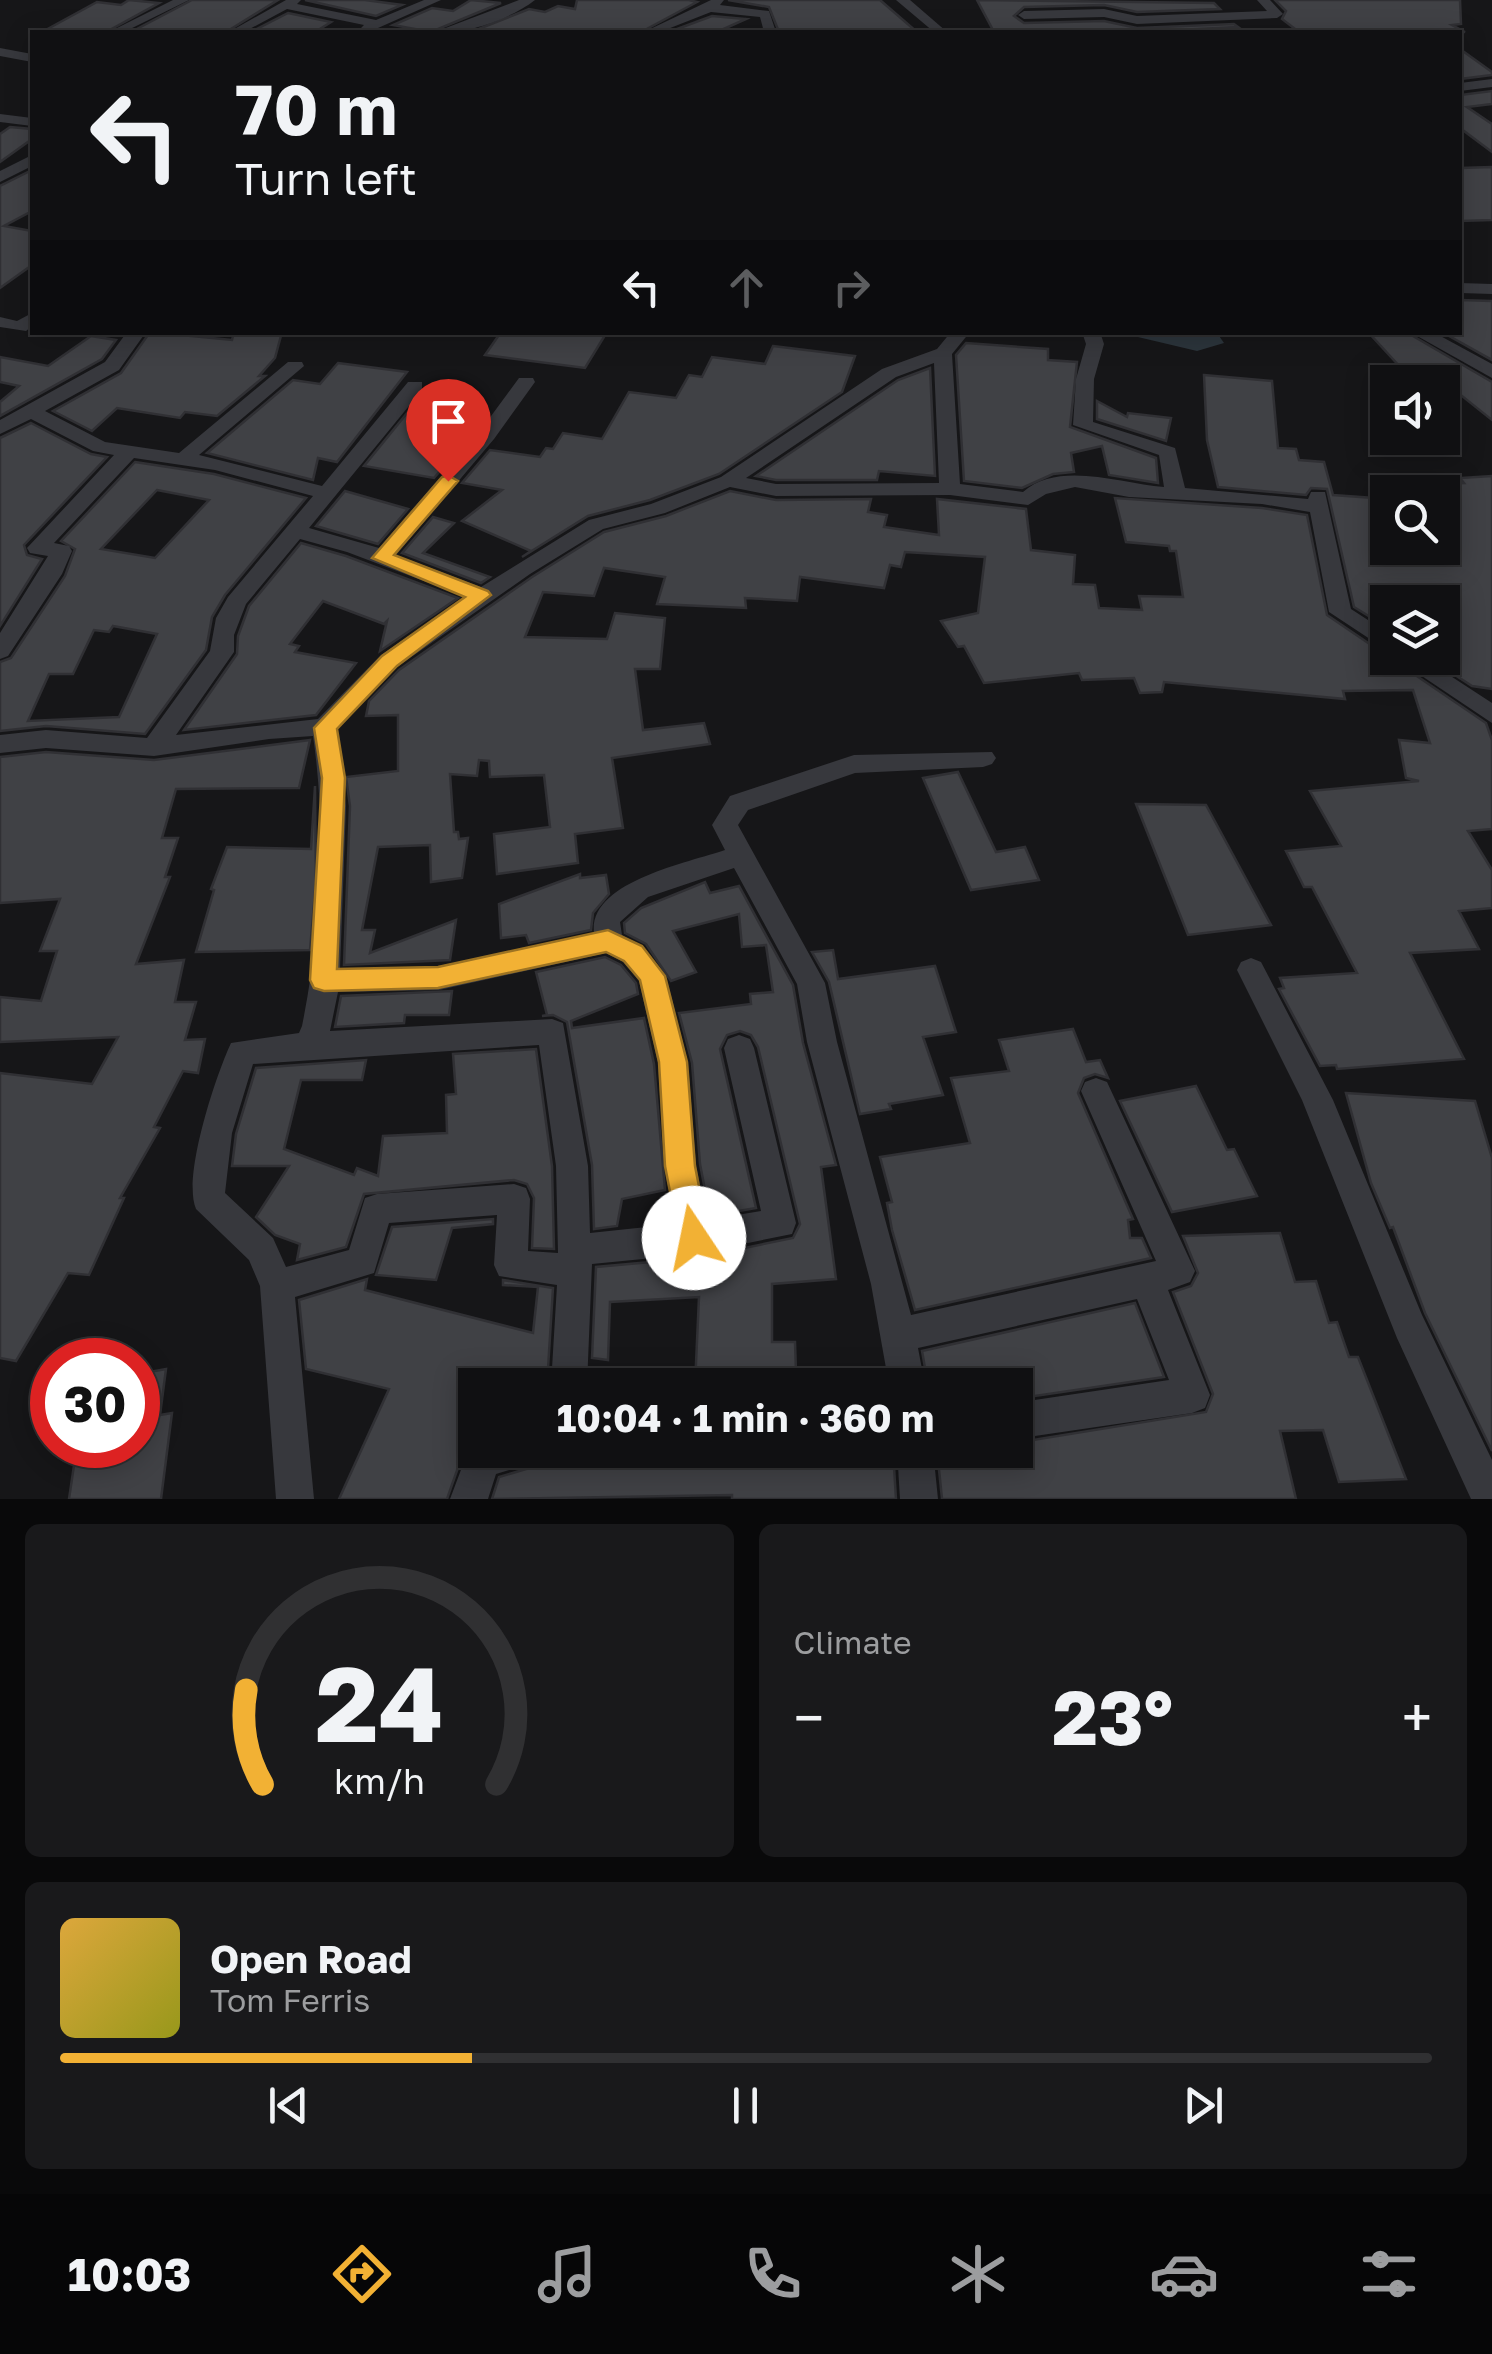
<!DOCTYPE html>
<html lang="en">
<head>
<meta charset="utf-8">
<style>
	body { margin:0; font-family:"Golos Text",sans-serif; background:#19191b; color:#f1f3f6; height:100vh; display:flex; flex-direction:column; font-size:38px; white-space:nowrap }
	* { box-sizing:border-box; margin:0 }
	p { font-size:32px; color:#9c9d9f }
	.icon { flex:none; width:55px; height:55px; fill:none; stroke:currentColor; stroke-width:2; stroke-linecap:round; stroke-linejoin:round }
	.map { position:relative; height:1499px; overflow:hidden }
	.side { display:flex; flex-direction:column; gap:25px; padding:25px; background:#09090a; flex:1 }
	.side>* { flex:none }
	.hud { position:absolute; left:30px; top:30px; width:1432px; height:305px; border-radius:0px; box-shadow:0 5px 25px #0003,0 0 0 2px #303032; background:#101012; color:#f1f3f6; overflow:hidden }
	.tools { position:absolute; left:1370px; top:365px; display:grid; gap:20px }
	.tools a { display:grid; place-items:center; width:90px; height:90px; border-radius:0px; background:#101012; box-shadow:0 5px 25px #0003,0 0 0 2px #303032; font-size:50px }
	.speed { position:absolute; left:30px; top:1338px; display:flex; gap:20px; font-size:50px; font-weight:700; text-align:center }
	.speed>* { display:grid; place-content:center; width:130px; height:130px; border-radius:50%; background:#101012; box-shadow:0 5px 25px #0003,0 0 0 2px #303032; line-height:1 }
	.speed .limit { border:15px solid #d22; background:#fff; color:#111 }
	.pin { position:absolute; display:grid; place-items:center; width:85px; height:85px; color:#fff; margin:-102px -42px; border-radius:50% 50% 50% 0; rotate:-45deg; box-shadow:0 0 10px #0007 }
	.pin .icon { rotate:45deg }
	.me { position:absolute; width:110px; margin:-55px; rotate:349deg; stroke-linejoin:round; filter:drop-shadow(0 0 8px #0008) }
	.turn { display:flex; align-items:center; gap:35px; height:210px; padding:0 40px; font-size:45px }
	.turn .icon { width:130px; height:130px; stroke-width:2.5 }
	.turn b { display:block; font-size:70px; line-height:85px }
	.lanes { display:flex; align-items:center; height:95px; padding:0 40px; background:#0003; justify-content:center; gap:50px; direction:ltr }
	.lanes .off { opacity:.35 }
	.big { font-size:75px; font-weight:700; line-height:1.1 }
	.side .card { flex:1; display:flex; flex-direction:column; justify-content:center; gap:15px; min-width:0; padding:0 35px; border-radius:15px; background:#19191b }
	.side .dial { align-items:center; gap:0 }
	.dial svg { height:260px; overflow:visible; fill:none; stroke:#303032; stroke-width:7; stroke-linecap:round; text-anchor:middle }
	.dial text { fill:#f1f3f6; stroke:none }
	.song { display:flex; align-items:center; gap:30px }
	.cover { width:120px; height:120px; border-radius:15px; background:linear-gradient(135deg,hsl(40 70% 55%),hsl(60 70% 35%)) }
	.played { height:10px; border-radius:5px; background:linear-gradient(90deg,#f2b134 30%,#303032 30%) }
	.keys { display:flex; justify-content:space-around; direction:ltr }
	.heat { display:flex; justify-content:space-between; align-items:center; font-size:55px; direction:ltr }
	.side .tiles { flex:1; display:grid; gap:25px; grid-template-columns:1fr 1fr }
	.card:last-child { grid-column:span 2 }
	.trip { position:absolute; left:458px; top:1368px; width:575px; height:100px; border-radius:0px; background:#101012; box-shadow:0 5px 25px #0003,0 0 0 2px #303032; font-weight:700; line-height:100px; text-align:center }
	.menu { display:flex; height:160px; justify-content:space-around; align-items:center; background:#060607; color:#9c9d9f }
	.menu .icon { width:70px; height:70px }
	.menu .on { color:#f2b134 }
	.menu b { font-size:45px; color:#f1f3f6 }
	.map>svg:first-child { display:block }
	.water { fill:#2c353c }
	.building { fill:#404145; stroke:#303034; stroke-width:2.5; fill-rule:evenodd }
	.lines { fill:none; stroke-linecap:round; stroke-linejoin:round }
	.street { fill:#37383d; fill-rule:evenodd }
	.route { fill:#f2b134; stroke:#9d7322; stroke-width:2.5 }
</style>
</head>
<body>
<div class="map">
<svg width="1492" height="1499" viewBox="0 0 1492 1499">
	<rect width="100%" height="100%" fill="#161618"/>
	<polygon class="water" points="1121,333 1217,333 1224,343 1197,351"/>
	<g class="building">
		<polygon points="129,0 159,3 106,32 42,32 97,2 121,5"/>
		<polygon points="192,0 278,0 226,32 131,32"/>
		<polygon points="305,0 365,0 402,5 376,16"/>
		<polygon points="471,0 501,3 431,32 393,25 432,8 453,11"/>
		<polygon points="577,0 689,0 697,2 641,32 471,32 529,9 545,12 558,6 575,9"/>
		<polygon points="728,0 880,0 917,32 779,32 769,7"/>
		<polygon points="977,0 1214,3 1220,9 1137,12 1104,5 1024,7 1014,16 1024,23 1104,21 1137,28 1234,24 1238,27 1137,32 994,32"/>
		<polygon points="1275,0 1460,0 1461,24 1452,25 1465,32 1299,32 1282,19 1286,11"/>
		<polygon points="288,13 331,22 315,32 251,32"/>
		<polygon points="712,16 746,19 717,32 669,32"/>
		<polygon points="1460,49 1492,72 1492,75 1460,79"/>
		<polygon points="1492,91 1492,104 1467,107 1492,124 1492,152 1460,128 1460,95"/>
		<polygon points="10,127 32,129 32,139 0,162 0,134"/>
		<polygon points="1492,167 1492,220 1460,221 1460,168"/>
		<polygon points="32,170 32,211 4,226 32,231 32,265 0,288 0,186"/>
		<polygon points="1460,300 1492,301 1492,360 1442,332 1460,332"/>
		<polygon points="150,332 232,340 234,332 282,332 275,358 259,376 265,376 217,416 185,412 180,418 117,408 92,431 53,411 121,373"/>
		<polygon points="501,332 607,332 585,368 485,355"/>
		<polygon points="1368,332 1406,332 1492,382 1492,420 1442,380 1414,382"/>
		<polygon points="91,336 116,340 102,359 0,416 0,402 19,386 0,382 0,357 48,366"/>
		<polygon points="966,343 1048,349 1048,360 1077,362 1070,427 1156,458 1158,483 1109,475 1102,446 1071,453 1074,472 1053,474 1022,488 964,481 956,355"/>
		<polygon points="773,346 855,356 842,392 719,474 650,500 588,516 522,557 531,551 462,521 502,490 462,483 490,450 540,457 546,448 553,449 563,433 602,439 629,392 676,398 689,375 702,377 712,357 765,364"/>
		<polygon points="338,363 407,372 337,462 318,458 313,480 207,453 293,380 320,384"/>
		<polygon points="930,368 935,476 879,471 877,480 776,480 756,476 898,380"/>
		<polygon points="1204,375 1272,381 1278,448 1296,449 1299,460 1324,462 1333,495 1388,499 1388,548 1442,548 1442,484 1464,483 1460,478 1492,476 1492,689 1472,686 1429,658 1442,658 1442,602 1388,602 1388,628 1354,607 1327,489 1311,488 1306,495 1218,487 1207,440"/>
		<polygon points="425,391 444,394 432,412 484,420 434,478 364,466"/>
		<polygon points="1097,401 1127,417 1128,413 1171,418 1166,441 1097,419"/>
		<polygon points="31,423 91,454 107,457 24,545 27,555 42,559 0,626 0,438"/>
		<path d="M135,462L214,474L306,498L225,595L212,617L206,650L145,734L46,726L0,731V662L11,658L65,576L75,549L61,541ZM157,490L209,500L155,558L101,549ZM113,626L157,634L119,717L28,721L49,674H73L94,630L109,632Z"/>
		<polygon points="345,491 408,509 378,544 316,526"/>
		<polygon points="730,491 776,500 871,499 868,512 887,515 884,527 939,535 937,499 1026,509 1031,550 1075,555 1073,584 1095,585 1099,608 1142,610 1139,596 1183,597 1176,551 1170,551 1169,546 1126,542 1115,498 1262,508 1307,515 1327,615 1486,723 1492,740 1492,829 1468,831 1492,870 1492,908 1459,911 1479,949 1410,953 1464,1059 1337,1069 1336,1065 1320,1066 1279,989 1284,988 1280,978 1357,973 1312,887 1304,887 1286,851 1341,846 1310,791 1419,781 1406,778 1399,740 1430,743 1413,690 1343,691 1345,699 1164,682 1162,692 1140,693 1134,678 1082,680 1079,673 984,683 964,646 958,647 941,621 978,613 985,557 905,552 901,567 890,565 884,588 800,577 797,601 745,598 746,608 657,604 665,577 604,568 594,596 543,592 525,637 607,639 615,613 665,618 660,669 635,669 643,730 704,723 710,744 612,758 623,828 575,834 578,863 497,874 494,834 550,827 544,775 490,777 489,761 479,760 477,776 450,774 454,832 458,832 459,839 468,838 462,878 431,882 430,845 378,847 362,930 375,930 370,953 456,920 450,960 344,965 350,806 346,777 398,771 398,715 366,716 369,701 399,670 532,577 604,532 666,516"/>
		<polygon points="433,517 454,523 423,553 490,577 481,583 402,553"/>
		<polygon points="301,543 346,556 458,598 380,651 387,621 384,624 323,601 290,644 299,646 295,652 356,663 316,715 184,730 237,654 238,636 249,606"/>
		<polygon points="310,740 299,788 176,789 162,838 178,838 165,877 170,877 136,964 184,960 175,1002 196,1002 185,1040 205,1039 198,1073 183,1071 154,1127 160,1128 120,1198 124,1198 89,1275 68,1273 16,1361 0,1358 0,1073 92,1084 118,1037 0,1042 0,997 41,1001 57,951 40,951 60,899 0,903 0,757 46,752 154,760"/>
		<polygon points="958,772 996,852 1025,847 1039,880 971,890 923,778"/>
		<polygon points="315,786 316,881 310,950 196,952 214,890 211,889 227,847 311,849"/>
		<polygon points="1136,804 1206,805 1271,925 1188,935"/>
		<polygon points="580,874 580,878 606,875 609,894 593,913 591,930 529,943 526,935 501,938 499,904"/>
		<polygon points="705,882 710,893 739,886 793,985 803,1043 836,1165 821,1167 836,1279 772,1284 772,1342 795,1342 796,1371 741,1372 741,1376 727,1376 727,1385 695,1385 699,1297 610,1302 608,1360 592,1358 596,1267 695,1258 793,1238 800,1224 758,1047 751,1035 740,1031 727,1035 720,1049 756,1208 710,1216 700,1164 692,1063 679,1013 751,1004 750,994 773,992 766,945 742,947 739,914 673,931 696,972 671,981 646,944 625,933 624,923 641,908"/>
		<polygon points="833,950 838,979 935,966 956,1032 923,1037 943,1095 889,1104 891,1109 860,1114 829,982 812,952"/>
		<polygon points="605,957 621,965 636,983 638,994 571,1021 572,1028 644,1018 654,1064 665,1190 622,1199 617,1226 594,1229 592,1165 567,1022 553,1015 542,1016 547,1015 536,972"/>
		<polygon points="452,991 449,1015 405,1015 404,1023 335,1027 341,996"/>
		<polygon points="1073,1029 1086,1062 1100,1060 1108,1078 1095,1074 1084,1078 1078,1093 1133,1219 1128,1220 1130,1238 1142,1238 1151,1258 915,1310 892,1230 887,1203 892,1202 880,1157 970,1143 951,1078 1009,1071 999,1040"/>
		<polygon points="536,1049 552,1166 554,1249 532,1248 534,1198 527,1184 514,1180 364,1194 346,1247 297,1260 300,1244 275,1235 256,1217 289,1166 232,1166 236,1134 256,1068 366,1060 362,1080 301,1080 284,1149 354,1175 357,1168 378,1176 383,1136 447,1133 446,1095 456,1094 453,1054"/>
		<polygon points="1196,1086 1227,1150 1234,1149 1257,1196 1172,1212 1120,1101"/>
		<polygon points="1346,1093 1475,1101 1492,1158 1492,1451 1425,1313 1393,1227 1390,1228 1371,1183"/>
		<polygon points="493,1219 493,1224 452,1228 436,1280 376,1275 392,1227"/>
		<polygon points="1280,1233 1295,1282 1316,1281 1329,1323 1337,1322 1349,1357 1358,1357 1406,1479 1339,1482 1323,1430 1280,1431 1296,1499 942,1499 937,1450 1015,1450 1015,1443 1206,1412 1213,1394 1173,1292 1191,1286 1198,1273 1183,1236"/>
		<polygon points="367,1279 365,1290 533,1333 538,1287 503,1285 503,1280 553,1288 547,1385 475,1385 475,1441 466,1445 447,1499 339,1499 389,1389 306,1369 299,1300"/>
		<polygon points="1135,1303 1164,1377 1015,1399 1015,1382 928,1385 922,1351"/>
		<polygon points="166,1369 160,1415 172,1413 161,1499 69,1499 77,1445 138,1445 138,1374"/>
		<polygon points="540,1450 893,1450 896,1499 732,1499 732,1495 492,1499 499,1477 533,1467"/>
	</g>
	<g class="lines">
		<g class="street">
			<polygon points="173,0 189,0 124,32 109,32"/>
			<polygon points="286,0 301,0 297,4 376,20 424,0 441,0 369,32 357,32 364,25 287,9 244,32 229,32"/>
			<path d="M519,0H535C509,20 467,34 435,32Z"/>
			<polygon points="711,0 724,0 720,5 769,11 776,32 764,32 760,17 711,12 660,32 644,32"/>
			<polygon points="896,0 910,0 947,32 934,32"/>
			<polygon points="1257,0 1270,0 1283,14 1277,18 1137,24 1104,17 1024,19 1018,15 1024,11 1104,9 1137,16 1267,11"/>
			<polygon points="0,48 32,54 32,62 0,56"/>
			<polygon points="1492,79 1492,87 1460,91 1460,83"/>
			<polygon points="0,114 32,118 32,126 0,122"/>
			<polygon points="32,155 32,166 0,182 0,171"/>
			<polygon points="1460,283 1492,284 1492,294 1460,293"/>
			<polygon points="32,313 32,326 26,331 0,327 0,317 17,321"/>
			<path d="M127,332H146L119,370L45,411L105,442L179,453L288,362H302L304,366L199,455L322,486L408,382H422V390L309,528L379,548L480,431L519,378H533L535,382L494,439L396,555L481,587L589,520L651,504L721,477L882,369L937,349L951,332H970L952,354L960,484L1023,492C1059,460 1122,484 1164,487L1159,455L1073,425L1076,379L1086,344L1082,332H1100L1104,344L1094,379L1093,422L1175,448L1185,488L1308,499L1311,492H1325L1351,609L1388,633V651L1329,612L1310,512L1262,504L1129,497L1075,487L1046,494L1028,505L950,495L776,496L730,487L665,513L603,529L530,574L397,667L337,729L346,806L340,969L439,966L594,933C588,882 687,863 725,850L712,825L730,796L854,755L992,752L996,758L992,764L983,767L855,773L748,810L738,825L825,983L837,1042L911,1315L1156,1261L1081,1091L1085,1082L1096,1078L1107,1082L1195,1271L1190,1282L1168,1290L1210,1395L1205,1408L1192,1413L1015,1439V1403L1169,1380L1137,1299L918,1348L925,1385H889L871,1284L807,1042L797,984L734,868L648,897L620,922L622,935L643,946L666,976L688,1063L696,1165L707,1220L761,1211L724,1048L728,1039L739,1035L750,1039L754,1048L796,1223L792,1234L694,1254L592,1264L587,1385H551L557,1285L499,1276L494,1265L497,1215L389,1223L374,1273L295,1297L314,1499H276L260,1286L249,1260L196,1209C182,1177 216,1075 231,1043L299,1033L302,1026C321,932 327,831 313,736L269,739L154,756L46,748L0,753V735L46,730L147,738L210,651L216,618L228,597L313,496L215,470L134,458L54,543L69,546L72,551L62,574L8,656L0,659V633L48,556L30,553L27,548L114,455L93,451L31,419L0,434V420L105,362ZM934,363L939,483L776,484L746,478L896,377ZM300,539L347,552L466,597L381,655L318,719L176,735L234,652V635L246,604ZM606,953L623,962L639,981L658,1063L664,1165L675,1224L590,1233L588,1166L563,1023L552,1019L330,1031L338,992L439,990ZM539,1045L556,1166L558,1253L528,1251L530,1199L526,1188L514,1184L377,1194L365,1198L349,1250L286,1267L273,1238L225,1193L232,1133L253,1064Z"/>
			<polygon points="1410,332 1433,332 1492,364 1492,378"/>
			<polygon points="1395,658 1423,658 1492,703 1492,723"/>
			<polygon points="1251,958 1261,962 1333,1100 1422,1315 1492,1460 1492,1499 1471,1499 1397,1338 1302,1100 1237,970 1241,962"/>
			<polygon points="475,1444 475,1450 537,1450 532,1463 496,1474 488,1499 450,1499 470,1446"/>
			<polygon points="897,1450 933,1450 938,1499 900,1499"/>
		</g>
	</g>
	<polygon class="route" points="448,475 458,481 394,555 488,591 491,595 397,666 337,729 345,778 337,969 438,967 608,930 642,946 665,976 687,1062 695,1166 709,1238 705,1248 694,1252 683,1248 679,1238 665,1166 659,1062 640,980 624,961 606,952 438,988 324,991 314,988 310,980 322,778 314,728 382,656 465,597 372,558 442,477"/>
</svg>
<div class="tools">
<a><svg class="icon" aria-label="sound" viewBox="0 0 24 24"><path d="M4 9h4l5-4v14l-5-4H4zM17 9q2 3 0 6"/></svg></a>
<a><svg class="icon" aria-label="search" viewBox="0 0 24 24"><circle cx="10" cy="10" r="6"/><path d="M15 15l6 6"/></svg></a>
<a><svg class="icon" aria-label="layers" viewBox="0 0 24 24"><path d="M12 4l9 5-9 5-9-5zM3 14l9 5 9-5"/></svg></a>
</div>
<div class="speed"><div class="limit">30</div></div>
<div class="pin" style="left:448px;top:481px;background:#d93025"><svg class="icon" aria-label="arrive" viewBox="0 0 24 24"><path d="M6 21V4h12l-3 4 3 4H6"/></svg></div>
<svg class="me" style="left:694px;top:1238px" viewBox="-20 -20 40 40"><circle r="19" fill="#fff"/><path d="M0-13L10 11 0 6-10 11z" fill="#f2b134"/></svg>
<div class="trip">10:04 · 1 min · 360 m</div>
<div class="hud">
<div class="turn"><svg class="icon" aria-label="left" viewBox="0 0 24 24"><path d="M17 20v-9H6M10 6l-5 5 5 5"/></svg><div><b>70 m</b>Turn left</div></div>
<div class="lanes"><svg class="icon" aria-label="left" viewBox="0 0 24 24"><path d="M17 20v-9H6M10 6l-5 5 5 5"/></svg><svg class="icon off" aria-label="ahead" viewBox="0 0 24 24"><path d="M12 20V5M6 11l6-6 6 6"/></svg><svg class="icon off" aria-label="right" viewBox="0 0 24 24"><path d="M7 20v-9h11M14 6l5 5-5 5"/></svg></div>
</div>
</div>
<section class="side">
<div class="tiles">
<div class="card dial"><svg viewBox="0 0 100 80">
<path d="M14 69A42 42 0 1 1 86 69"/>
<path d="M14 69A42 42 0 0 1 9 40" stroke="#f2b134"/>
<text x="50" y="56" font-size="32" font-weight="700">24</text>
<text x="50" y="72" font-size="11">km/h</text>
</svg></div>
<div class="card"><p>Climate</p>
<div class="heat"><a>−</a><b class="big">23°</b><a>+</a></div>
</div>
<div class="card">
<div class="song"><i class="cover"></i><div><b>Open Road</b><p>Tom Ferris</p></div></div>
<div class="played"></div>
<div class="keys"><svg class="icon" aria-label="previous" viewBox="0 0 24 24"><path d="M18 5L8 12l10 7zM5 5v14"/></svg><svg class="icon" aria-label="pause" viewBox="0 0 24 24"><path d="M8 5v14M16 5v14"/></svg><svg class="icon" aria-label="next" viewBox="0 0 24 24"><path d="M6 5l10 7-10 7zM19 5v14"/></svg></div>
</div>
</div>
</section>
<nav class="menu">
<b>10:03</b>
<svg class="icon on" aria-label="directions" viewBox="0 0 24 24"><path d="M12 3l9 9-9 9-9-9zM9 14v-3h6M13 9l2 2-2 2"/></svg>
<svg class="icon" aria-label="music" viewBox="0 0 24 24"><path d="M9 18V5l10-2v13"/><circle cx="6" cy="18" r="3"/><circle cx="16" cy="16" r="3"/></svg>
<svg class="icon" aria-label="phone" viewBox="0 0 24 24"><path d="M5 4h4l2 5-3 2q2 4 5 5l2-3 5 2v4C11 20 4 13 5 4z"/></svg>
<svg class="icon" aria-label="climate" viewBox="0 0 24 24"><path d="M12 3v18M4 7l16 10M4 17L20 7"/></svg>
<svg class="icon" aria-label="car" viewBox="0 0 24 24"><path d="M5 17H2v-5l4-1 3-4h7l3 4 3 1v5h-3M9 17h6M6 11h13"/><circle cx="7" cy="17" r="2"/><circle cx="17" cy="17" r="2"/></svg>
<svg class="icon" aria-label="filters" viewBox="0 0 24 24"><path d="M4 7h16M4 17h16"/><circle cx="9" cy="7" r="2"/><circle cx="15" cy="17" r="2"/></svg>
</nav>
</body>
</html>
